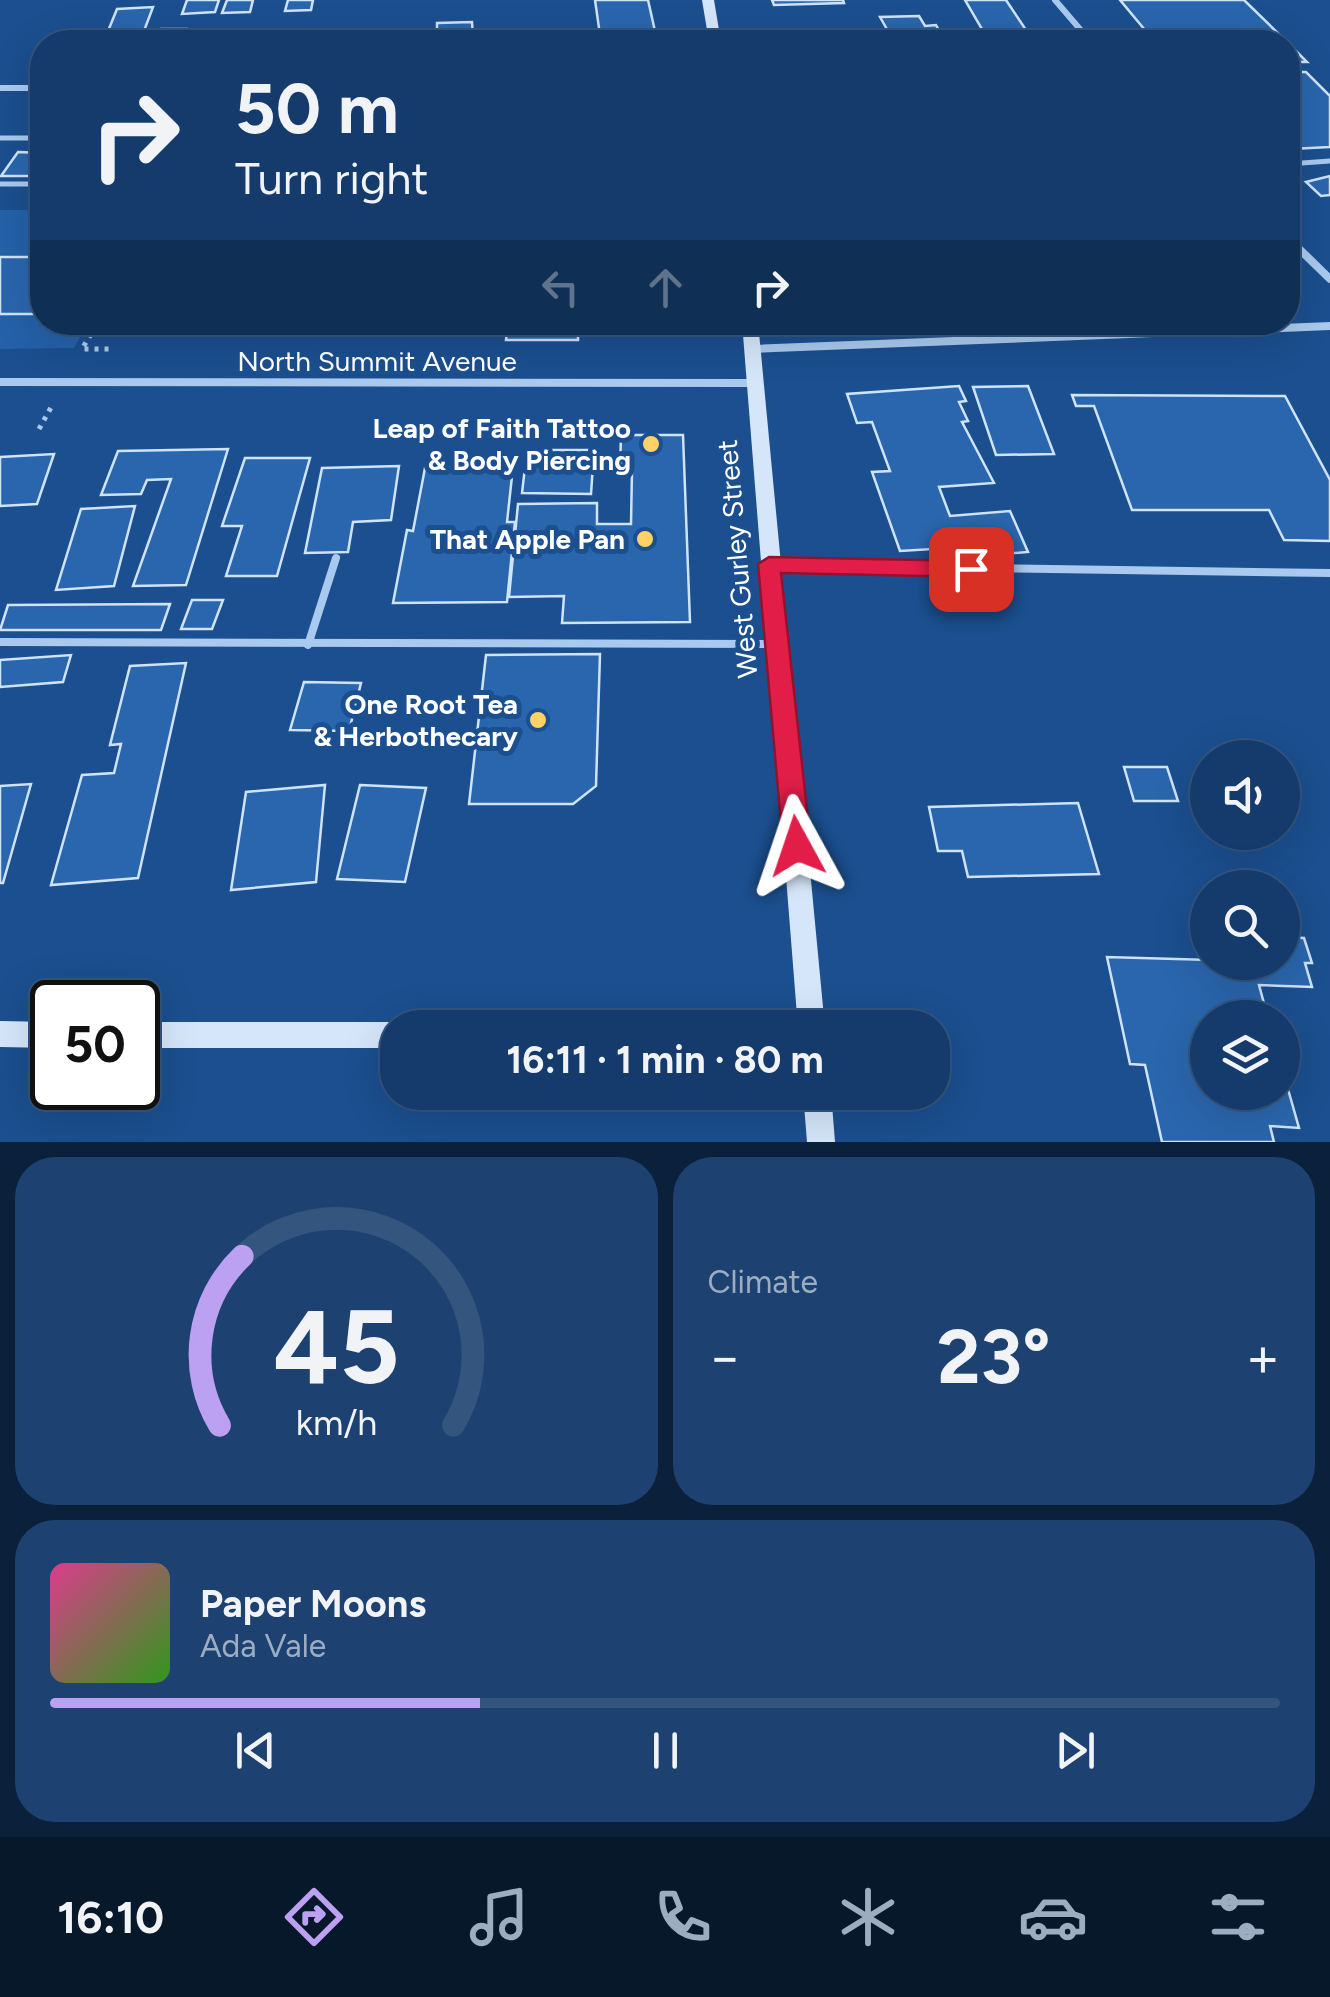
<!DOCTYPE html>
<html lang="en">
<head>
<meta charset="utf-8">
<style>
	body { margin:0; font-family:Figtree,sans-serif; background:#1d4271; color:#f1f3f6; height:100vh; display:flex; flex-direction:column; font-size:38px; white-space:nowrap }
	* { box-sizing:border-box; margin:0 }
	p { font-size:32px; color:#9dadc1 }
	.icon { flex:none; width:55px; height:55px; fill:none; stroke:currentColor; stroke-width:2; stroke-linecap:round; stroke-linejoin:round }
	.map { position:relative; height:1142px; overflow:hidden }
	.details { display:flex; flex-direction:column; gap:15px; padding:15px; background:#0b203b; flex:1 }
	.details>* { flex:none }
	.banner { position:absolute; left:30px; top:30px; width:1270px; height:305px; border-radius:40px; box-shadow:0 10px 40px #0002,0 0 0 2px #33557e; background:#143b6b; color:#f1f3f6; overflow:hidden }
	.fabs { position:absolute; left:1190px; top:740px; display:grid; gap:20px }
	.fabs a { display:grid; place-items:center; width:110px; height:110px; border-radius:50%; background:#143b6b; box-shadow:0 10px 40px #0002,0 0 0 2px #33557e; font-size:50px }
	.speed { position:absolute; left:30px; top:980px; display:flex; gap:20px; font-size:50px; font-weight:700; text-align:center }
	.speed>* { display:grid; place-content:center; width:130px; height:130px; border-radius:50%; background:#143b6b; box-shadow:0 10px 40px #0002,0 0 0 2px #33557e; line-height:1 }
	.speed .limit { border:5px solid #111; border-radius:15px; background:#fff; color:#111 }
	.pin { position:absolute; display:grid; place-items:center; width:85px; height:85px; color:#fff; margin:-42px; border-radius:20px; box-shadow:0 5px 15px #0006 }
	.me { position:absolute; width:110px; margin:-55px; rotate:355deg; stroke-linejoin:round; filter:drop-shadow(0 0 8px #0008) }
	.turn { display:flex; align-items:center; gap:35px; height:210px; padding:0 40px; font-size:45px }
	.turn .icon { width:130px; height:130px; stroke-width:2.5 }
	.turn b { display:block; font-size:70px; line-height:85px }
	.lanes { display:flex; align-items:center; height:95px; padding:0 40px; background:#0003; justify-content:center; gap:50px; direction:ltr }
	.lanes .off { opacity:.35 }
	.big { font-size:75px; font-weight:700; line-height:1.1 }
	.details .tile { flex:1; display:flex; flex-direction:column; justify-content:center; gap:15px; min-width:0; padding:0 35px; border-radius:40px; background:#1d4271 }
	.details .dial { align-items:center; gap:0 }
	.dial svg { height:260px; overflow:visible; fill:none; stroke:#33557e; stroke-width:7; stroke-linecap:round; text-anchor:middle }
	.dial text { fill:#f1f3f6; stroke:none }
	.song { display:flex; align-items:center; gap:30px }
	.cover { width:120px; height:120px; border-radius:15px; background:linear-gradient(135deg,hsl(330 70% 55%),hsl(110 70% 35%)) }
	.played { height:10px; border-radius:5px; background:linear-gradient(90deg,#bca0f2 35%,#33557e 35%) }
	.keys { display:flex; justify-content:space-around; direction:ltr }
	.heat { display:flex; justify-content:space-between; align-items:center; font-size:55px; direction:ltr }
	.details .tiles { flex:1; display:grid; gap:15px; grid-template-columns:1fr 1fr }
	.tile:last-child { grid-column:span 2 }
	.trip { position:absolute; left:380px; top:1010px; width:570px; height:100px; border-radius:40px; background:#143b6b; box-shadow:0 10px 40px #0002,0 0 0 2px #33557e; font-weight:700; line-height:100px; text-align:center }
	.tab-bar { display:flex; height:160px; justify-content:space-around; align-items:center; background:#08182b; color:#9dadc1 }
	.tab-bar .icon { width:70px; height:70px }
	.tab-bar .current { color:#bca0f2 }
	.tab-bar b { font-size:45px; color:#f1f3f6 }
	.map>svg:first-child { display:block }
	.green { fill:#2461a8 }
	.building { fill:#2a66ad; stroke:#cfe3fa; stroke-width:2.5 }
	.lines { fill:none; stroke-linecap:round; stroke-linejoin:round }
	.path { stroke:#a9c9ee; stroke-width:5; stroke-dasharray:4 6; stroke-linecap:butt }
	.service-far1 { stroke:#a9c9ee; stroke-width:5 }
	.service { stroke:#a9c9ee; stroke-width:8 }
	.minor-far1 { stroke:#a9c9ee; stroke-width:6 }
	.minor { stroke:#a9c9ee; stroke-width:8 }
	.secondary { fill:#d6e6fa; fill-rule:evenodd }
	.route { fill:#e11d48; stroke:#92132f; stroke-width:2.5 }
	.poi-dot { fill:#ffd166; stroke:#1b4f8f; stroke-width:4 }
	.labels { text-anchor:middle; dominant-baseline:central; stroke-width:10; stroke-linejoin:round; paint-order:stroke }
	.street-label { font-size:28px; fill:#fff; stroke:#1b4f8f }
	.poi-label { font-size:28px; font-weight:bold; fill:#fff; stroke:#1b4f8f; text-anchor:end }
</style>
</head>
<body>
<div class="map">
<svg width="1330" height="1142" viewBox="0 0 1330 1142">
	<rect width="100%" height="100%" fill="#1b4f8f"/>
	<g class="green">
		<rect x="0" y="210" width="42" height="47"/>
		<polygon points="0,314 42,314 42,322 88,323 74,348 0,349"/>
	</g>
	<g class="building">
		<polygon points="187,0 219,0 215,12 182,14"/>
		<polygon points="227,0 253,0 250,12 222,13"/>
		<polygon points="288,0 313,0 311,10 285,11"/>
		<polygon points="595,0 648,0 657,40 601,42"/>
		<polygon points="772,0 843,0 844,3 774,5"/>
		<polygon points="965,0 1006,0 1034,42 985,42 982,36 986,36"/>
		<polygon points="1120,0 1244,0 1287,42 1155,42"/>
		<polygon points="153,7 141,39 104,41 117,9"/>
		<polygon points="919,16 925,26 936,25 942,36 892,38 880,17"/>
		<polygon points="472,22 473,37 442,38 443,32 437,33 437,23"/>
		<polygon points="161,29 186,29 177,42 152,42"/>
		<polygon points="1288,43 1307,62 1288,62 1297,72 1306,72 1330,96 1330,147 1291,149 1288,145"/>
		<polygon points="18,152 42,153 42,176 1,176"/>
		<polygon points="1330,176 1330,195 1321,196 1306,182"/>
		<rect x="0" y="257" width="42" height="57"/>
		<polygon points="88,322 266,322 263,330 84,330"/>
		<polygon points="508,322 609,322 608,334 578,334 578,340 506,340"/>
		<polygon points="959,386 966,401 959,402 968,421 962,422 994,483 939,487 950,516 1010,511 1028,552 937,559 933,549 900,551 872,472 890,471 872,422 857,423 847,394"/>
		<polygon points="1028,386 1054,454 996,455 973,387"/>
		<polygon points="1072,395 1285,396 1330,480 1330,541 1284,540 1269,510 1132,510 1094,406 1076,406"/>
		<polygon points="621,435 683,435 690,622 562,623 564,596 509,597 518,504 597,503 597,524 631,524 632,470 620,470"/>
		<polygon points="228,449 186,585 133,586 171,479 147,480 141,494 101,495 118,451"/>
		<polygon points="527,450 594,450 591,494 522,493"/>
		<polygon points="54,454 37,504 0,506 0,457"/>
		<polygon points="245,458 310,458 277,576 226,576 242,526 222,526"/>
		<polygon points="399,466 391,520 353,522 348,552 305,553 322,468"/>
		<polygon points="513,467 507,522 515,522 507,602 393,603 407,530 413,531 425,468"/>
		<polygon points="135,506 114,586 56,590 81,509"/>
		<polygon points="192,600 223,600 212,629 181,629"/>
		<polygon points="170,604 161,630 0,630 8,605"/>
		<polygon points="600,654 596,786 573,804 469,804 486,655"/>
		<polygon points="71,655 63,682 0,687 0,660"/>
		<polygon points="186,663 138,878 51,885 82,775 114,773 121,744 110,745 130,666"/>
		<polygon points="304,682 361,683 349,731 290,730"/>
		<polygon points="1124,767 1167,767 1178,801 1134,801"/>
		<polygon points="31,784 3,883 0,883 0,786"/>
		<polygon points="325,785 316,882 231,890 246,792"/>
		<polygon points="360,785 426,788 405,882 337,879"/>
		<polygon points="1078,803 1099,874 968,877 962,851 938,851 929,807"/>
		<polygon points="1282,937 1304,938 1312,963 1305,963 1312,987 1259,985 1268,1018 1208,1018 1208,1092 1282,1092 1282,1068 1299,1128 1270,1126 1274,1142 1162,1142 1145,1065 1130,1064 1107,957 1282,962"/>
	</g>
	<g class="lines">
		<g class="path">
			<polyline points="91,334 82,349 109,349"/>
			<polyline points="39,429 53,404"/>
		</g>
		<g class="service-far1">
			<polyline points="0,138 42,138"/>
			<polyline points="1288,164 1330,161"/>
			<polyline points="0,184 42,184"/>
		</g>
		<g class="service">
			<polyline points="775,565 1330,573"/>
			<polyline points="0,642 775,644"/>
			<polyline points="308,645 336,558"/>
		</g>
		<g class="minor-far1">
			<polyline points="1055,0 1091,42"/>
			<polyline points="0,88 42,88"/>
		</g>
		<g class="minor">
			<polyline points="1288,238 1330,279"/>
			<polyline points="751,349 1330,326"/>
			<polyline points="0,382 753,383"/>
		</g>
		<g class="secondary">
			<polygon points="702,0 714,0 721,42 709,42"/>
			<polygon points="742,322 758,322 825,1028 798,1028"/>
			<polygon points="0,1021 52,1022 52,1048 0,1047"/>
			<polygon points="138,1022 398,1022 408,1028 398,1028 398,1048 138,1048"/>
			<polygon points="803,1092 831,1092 835,1142 807,1142"/>
		</g>
	</g>
	<polygon class="route" points="769,557 971,561 982,569 971,577 781,573 811,846 807,854 797,857 788,854 783,846 758,564"/>
	<g class="poi-dot">
		<circle cx="651" cy="444" r="10"/>
		<circle cx="645" cy="539" r="10"/>
		<circle cx="538" cy="720" r="10"/>
	</g>
	<g class="labels">
		<g class="street-label">
			<text x="377" y="361">North Summit Avenue</text>
			<text transform="translate(737 559) rotate(-95)">West Gurley Street</text>
		</g>
		<g class="poi-label">
			<text x="631" y="428">Leap of Faith Tattoo<tspan x="631" dy="32">&amp; Body Piercing</tspan></text>
			<text x="625" y="539">That Apple Pan</text>
			<text x="518" y="704">One Root Tea<tspan x="518" dy="32">&amp; Herbothecary</tspan></text>
		</g>
	</g>
</svg>
<div class="fabs">
<a><svg class="icon" aria-label="sound" viewBox="0 0 24 24"><path d="M4 9h4l5-4v14l-5-4H4zM17 9q2 3 0 6"/></svg></a>
<a><svg class="icon" aria-label="search" viewBox="0 0 24 24"><circle cx="10" cy="10" r="6"/><path d="M15 15l6 6"/></svg></a>
<a><svg class="icon" aria-label="layers" viewBox="0 0 24 24"><path d="M12 4l9 5-9 5-9-5zM3 14l9 5 9-5"/></svg></a>
</div>
<div class="speed"><div class="limit">50</div></div>
<div class="pin" style="left:971px;top:569px;background:#d93025"><svg class="icon" aria-label="arrive" viewBox="0 0 24 24"><path d="M6 21V4h12l-3 4 3 4H6"/></svg></div>
<svg class="me" style="left:797px;top:846px" viewBox="-20 -20 40 40"><path d="M0-17L14 15 0 8-14 15z" fill="#e11d48" stroke="#fff" stroke-width="4"/></svg>
<div class="trip">16:11 · 1 min · 80 m</div>
<div class="banner">
<div class="turn"><svg class="icon" aria-label="right" viewBox="0 0 24 24"><path d="M7 20v-9h11M14 6l5 5-5 5"/></svg><div><b>50 m</b>Turn right</div></div>
<div class="lanes"><svg class="icon off" aria-label="left" viewBox="0 0 24 24"><path d="M17 20v-9H6M10 6l-5 5 5 5"/></svg><svg class="icon off" aria-label="ahead" viewBox="0 0 24 24"><path d="M12 20V5M6 11l6-6 6 6"/></svg><svg class="icon" aria-label="right" viewBox="0 0 24 24"><path d="M7 20v-9h11M14 6l5 5-5 5"/></svg></div>
</div>
</div>
<section class="details">
<div class="tiles">
<div class="tile dial"><svg viewBox="0 0 100 80">
<path d="M14 69A42 42 0 1 1 86 69"/>
<path d="M14 69A42 42 0 0 1 21 17" stroke="#bca0f2"/>
<text x="50" y="56" font-size="32" font-weight="700">45</text>
<text x="50" y="72" font-size="11">km/h</text>
</svg></div>
<div class="tile"><p>Climate</p>
<div class="heat"><a>−</a><b class="big">23°</b><a>+</a></div>
</div>
<div class="tile">
<div class="song"><i class="cover"></i><div><b>Paper Moons</b><p>Ada Vale</p></div></div>
<div class="played"></div>
<div class="keys"><svg class="icon" aria-label="previous" viewBox="0 0 24 24"><path d="M18 5L8 12l10 7zM5 5v14"/></svg><svg class="icon" aria-label="pause" viewBox="0 0 24 24"><path d="M8 5v14M16 5v14"/></svg><svg class="icon" aria-label="next" viewBox="0 0 24 24"><path d="M6 5l10 7-10 7zM19 5v14"/></svg></div>
</div>
</div>
</section>
<nav class="tab-bar">
<b>16:10</b>
<svg class="icon current" aria-label="directions" viewBox="0 0 24 24"><path d="M12 3l9 9-9 9-9-9zM9 14v-3h6M13 9l2 2-2 2"/></svg>
<svg class="icon" aria-label="music" viewBox="0 0 24 24"><path d="M9 18V5l10-2v13"/><circle cx="6" cy="18" r="3"/><circle cx="16" cy="16" r="3"/></svg>
<svg class="icon" aria-label="phone" viewBox="0 0 24 24"><path d="M5 4h4l2 5-3 2q2 4 5 5l2-3 5 2v4C11 20 4 13 5 4z"/></svg>
<svg class="icon" aria-label="climate" viewBox="0 0 24 24"><path d="M12 3v18M4 7l16 10M4 17L20 7"/></svg>
<svg class="icon" aria-label="car" viewBox="0 0 24 24"><path d="M5 17H2v-5l4-1 3-4h7l3 4 3 1v5h-3M9 17h6M6 11h13"/><circle cx="7" cy="17" r="2"/><circle cx="17" cy="17" r="2"/></svg>
<svg class="icon" aria-label="filters" viewBox="0 0 24 24"><path d="M4 7h16M4 17h16"/><circle cx="9" cy="7" r="2"/><circle cx="15" cy="17" r="2"/></svg>
</nav>
</body>
</html>
